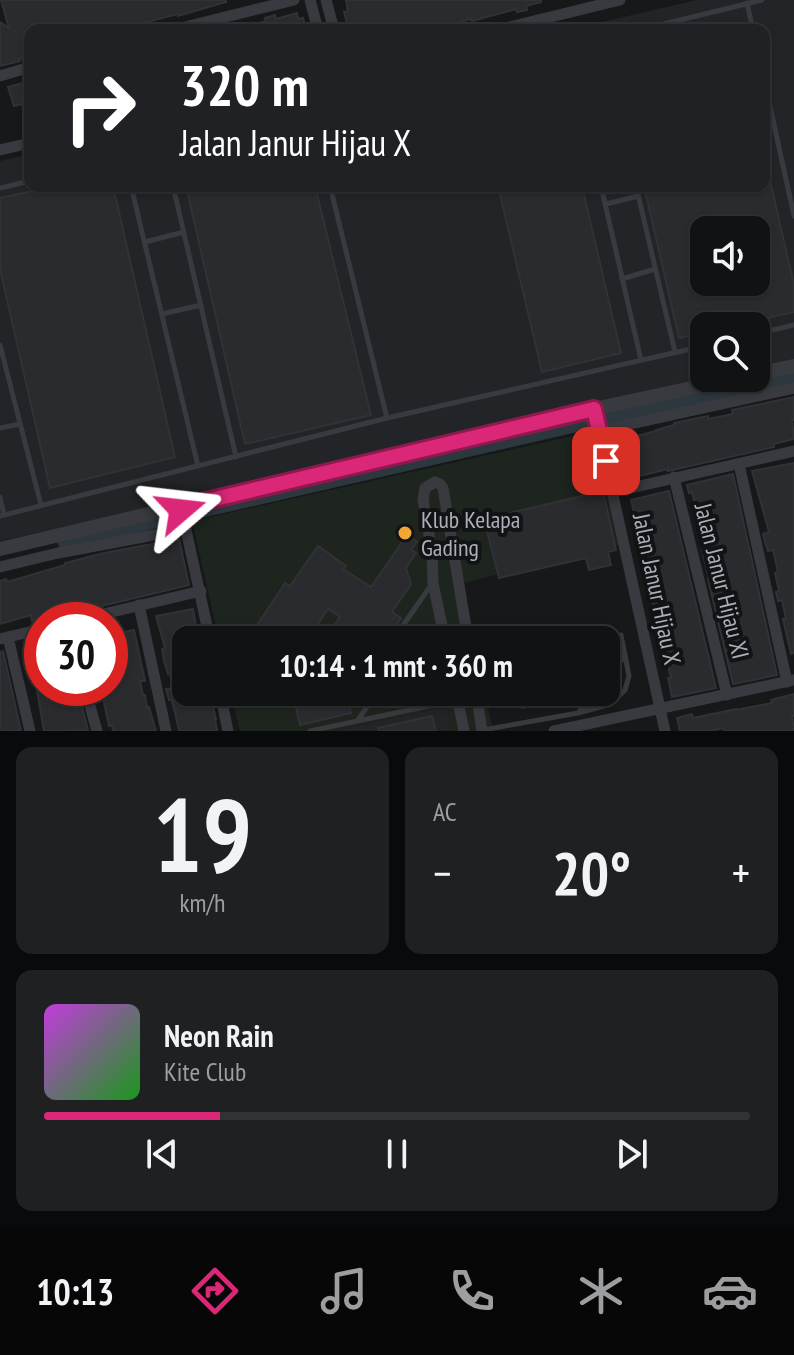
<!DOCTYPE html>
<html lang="id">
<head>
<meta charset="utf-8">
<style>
	body { margin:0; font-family:"PT Sans Narrow",sans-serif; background:#1e2022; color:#f1f3f6; height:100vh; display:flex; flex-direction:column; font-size:30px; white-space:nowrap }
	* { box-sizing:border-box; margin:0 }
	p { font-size:26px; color:#9c9ea0 }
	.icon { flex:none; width:44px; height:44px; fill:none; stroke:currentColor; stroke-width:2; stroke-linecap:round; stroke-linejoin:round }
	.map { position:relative; height:731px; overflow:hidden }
	.details { display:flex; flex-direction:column; gap:16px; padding:16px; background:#090a0b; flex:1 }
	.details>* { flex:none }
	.hud { position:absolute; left:24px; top:24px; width:746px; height:168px; border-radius:16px; box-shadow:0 2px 6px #0004,0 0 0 2px #303234; background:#202124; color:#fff; overflow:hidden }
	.fabs { position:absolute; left:690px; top:216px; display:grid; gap:16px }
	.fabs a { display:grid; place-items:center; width:80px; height:80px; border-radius:16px; background:#111214; box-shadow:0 2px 6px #0004,0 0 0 2px #303234; font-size:40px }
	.speed { position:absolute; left:24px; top:602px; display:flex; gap:16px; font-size:40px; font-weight:700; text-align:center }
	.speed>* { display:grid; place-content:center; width:104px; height:104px; border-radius:50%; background:#111214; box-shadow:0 2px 6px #0004,0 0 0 2px #303234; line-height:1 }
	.speed .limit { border:12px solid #d22; background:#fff; color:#111 }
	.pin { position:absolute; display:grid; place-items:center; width:68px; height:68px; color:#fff; margin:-34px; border-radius:16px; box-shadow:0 4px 12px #0006 }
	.me { position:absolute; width:88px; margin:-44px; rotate:73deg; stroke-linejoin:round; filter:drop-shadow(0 0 6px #0008) }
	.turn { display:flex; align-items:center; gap:28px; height:168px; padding:0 24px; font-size:36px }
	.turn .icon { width:104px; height:104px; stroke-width:2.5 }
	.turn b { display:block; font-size:56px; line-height:68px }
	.big { font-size:60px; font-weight:800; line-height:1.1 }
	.details .card { flex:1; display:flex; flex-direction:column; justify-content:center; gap:12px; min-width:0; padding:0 28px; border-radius:16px; background:#1e2022 }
	.details .dial { align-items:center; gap:0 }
	.dial b { font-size:104px; line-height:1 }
	.song { display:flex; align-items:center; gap:24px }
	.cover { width:96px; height:96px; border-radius:12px; background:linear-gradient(135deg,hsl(290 70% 55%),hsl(120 70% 35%)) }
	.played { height:8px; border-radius:4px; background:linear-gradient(90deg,#db2777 25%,#303234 25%) }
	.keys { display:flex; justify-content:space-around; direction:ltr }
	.heat { display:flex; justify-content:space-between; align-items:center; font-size:44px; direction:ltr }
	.details .tiles { flex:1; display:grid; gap:16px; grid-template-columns:1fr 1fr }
	.card:last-child { grid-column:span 2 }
	.trip { position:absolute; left:172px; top:626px; width:448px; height:80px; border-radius:16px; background:#111214; box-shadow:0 2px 6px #0004,0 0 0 2px #303234; font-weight:800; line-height:80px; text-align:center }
	.dock { display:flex; height:128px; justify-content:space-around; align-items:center; background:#070708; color:#9c9ea0 }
	.dock .icon { width:56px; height:56px }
	.dock .current { color:#db2777 }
	.dock b { font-size:36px; color:#f1f3f6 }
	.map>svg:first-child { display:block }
	.built { fill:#232427; fill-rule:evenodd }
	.green { fill:#1d251e }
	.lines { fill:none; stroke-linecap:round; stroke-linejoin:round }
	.river { stroke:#2d383e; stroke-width:16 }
	.building { fill:#2a2b2e; stroke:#313236; stroke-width:2; fill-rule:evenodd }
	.service { stroke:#383a3f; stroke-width:5 }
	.minor { stroke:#383a3f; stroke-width:11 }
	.tertiary { stroke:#383a3f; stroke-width:14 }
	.route-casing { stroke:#8e194d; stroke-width:20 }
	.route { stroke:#db2777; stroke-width:14 }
	.poi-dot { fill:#f4a635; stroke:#121315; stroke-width:3 }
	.labels { text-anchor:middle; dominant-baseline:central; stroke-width:8; stroke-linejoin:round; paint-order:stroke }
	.poi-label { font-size:24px; fill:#aab0ba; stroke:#121315; text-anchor:start }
	.street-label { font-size:24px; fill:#aab0ba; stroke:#121315 }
</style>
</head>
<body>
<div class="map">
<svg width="794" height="731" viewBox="0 0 794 731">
	<rect width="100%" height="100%" fill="#17181a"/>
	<g class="built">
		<path d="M697,0H794V361L756,370V326H704V378H722L401,453L0,541V161L30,154V186H764V30H567ZM704,230H756V282H704Z"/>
		<polygon points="447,706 451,731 334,731"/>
	</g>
	<g class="green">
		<polygon points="595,431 619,545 463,583 475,640 219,640 192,521"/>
		<polygon points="231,692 485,692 493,731 451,731 446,707 334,731 240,731"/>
	</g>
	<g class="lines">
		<g class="river">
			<polyline points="604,418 794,376"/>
			<polyline points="65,541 590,421"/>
		</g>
	</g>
	<g class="building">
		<polygon points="1,0 226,0 226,2 178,16 178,14 116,30 30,30 30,56 19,59 20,61 0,66 0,22 9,28"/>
		<polygon points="346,0 541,0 541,2 526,6 527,10 517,12 516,9 472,21 471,19 431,30 409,30 408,27 396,30 349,30 344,12 348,11"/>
		<polygon points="297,13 298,19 303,18 306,30 241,30 241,28 266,21 265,18 275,15 276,19"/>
		<polygon points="30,81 30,127 28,127 22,104 14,106 8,87"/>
		<path d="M767,167L794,285V312L732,326H704V332L679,338L644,186H764V168ZM704,230H756V282H704Z"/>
		<polygon points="56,186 113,186 175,457 50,488 0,269 0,198"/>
		<polygon points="186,186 315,186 371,415 245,444"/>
		<polygon points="498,186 582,186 621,353 542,372"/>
		<polygon points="794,397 794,420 792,420 794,439 774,444 774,447 668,471 668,469 627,479 618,441 656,431 656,430 674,425 674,423 708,416 708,419 733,414 732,410"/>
		<polygon points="794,463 794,653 791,654 783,619 786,619 782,600 778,601 776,592 779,591 775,573 778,572 773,550 768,551 765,542 763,534 769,532 752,471"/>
		<polygon points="733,474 777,675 733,684 708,579 709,579 702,550 704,549 694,510 696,509 692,492 689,493 687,485"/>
		<polygon points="603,491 616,550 608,552 611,565 589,570 586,558 499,578 484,519"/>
		<polygon points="669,491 716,688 672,697 668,678 671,678 644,568 640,549 643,548 631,500"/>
		<polygon points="407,535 417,542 411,550 416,553 406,568 411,584 392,612 401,618 391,634 384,630 377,640 323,640 340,617 328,609 307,640 247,640 285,583 290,586 318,546 346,566 343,569 371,587"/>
		<polygon points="179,539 189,585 47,619 46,617 32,621 31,615 0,624 0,581 6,579 7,582 65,565 65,563 104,553"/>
		<polygon points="193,609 198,640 186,640 186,678 183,678 186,692 187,694 209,692 216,719 215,719 217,731 179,731 175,712 171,699 169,700 166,689 173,688 170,674 168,674 164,661 162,649 165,648 156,616"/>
		<polygon points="607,626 614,647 606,659 606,640 576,640 576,638 604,630 606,632"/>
		<polygon points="134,630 145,681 140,681 143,695 145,695 147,708 149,707 156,731 113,731 112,725 109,726 101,688 110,688 110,647 117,646 114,634"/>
		<polygon points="39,642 42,656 42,688 77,688 88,730 44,731 29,644"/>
		<polygon points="3,651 21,731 0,731 0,652"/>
		<polygon points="298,692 346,692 351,713 300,725 295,703 302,708"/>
		<polygon points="504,692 556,692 557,698 534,703 534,706 522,708 520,698 506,701"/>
		<polygon points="794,694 794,716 792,716 794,731 724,731 723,728 711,731 680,731 677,718 692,714 693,718 736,709 736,710 772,703 771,700"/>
		<polygon points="432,716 436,731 379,731 378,728"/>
	</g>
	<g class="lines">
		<g class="service">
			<polyline points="747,3 753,30"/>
			<polyline points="639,30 762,0"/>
			<polyline points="764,79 794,216"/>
			<polyline points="131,186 198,466"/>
			<polyline points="173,186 236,457"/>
			<polyline points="330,186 387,418"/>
			<polyline points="601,186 641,360"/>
			<polyline points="636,186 675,352"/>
			<polyline points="0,188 30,181"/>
			<polyline points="606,204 638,196"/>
			<polyline points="145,242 184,232"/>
			<polyline points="622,279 655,269"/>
			<polyline points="162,314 201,305"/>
			<polyline points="756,334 794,325"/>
			<polyline points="0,345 41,505"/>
			<polyline points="0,428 20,424"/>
			<polyline points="0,497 4,515"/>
			<polyline points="0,516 387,418 704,346"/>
			<polyline points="393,640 431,585"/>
			<polyline points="606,679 625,656"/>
			<polyline points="411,692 420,697 458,707"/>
			<polyline points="578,713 595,692"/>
			<polyline points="358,720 377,692"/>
			<polyline points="483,730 578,713 604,706 614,701 625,690 629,676 621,635"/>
			<polyline points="310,731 443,703"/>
		</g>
		<g class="minor">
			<polyline points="310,0 318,30"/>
			<polyline points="326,0 334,30"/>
			<polyline points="173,30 294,0"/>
			<polyline points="497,30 620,0"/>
			<polyline points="0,76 30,67"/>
			<polyline points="0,150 30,143"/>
			<polyline points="594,409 665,731"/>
			<polyline points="599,431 794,388"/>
			<polyline points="739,464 787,682"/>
			<polyline points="674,477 727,695"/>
			<polyline points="613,492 794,451"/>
			<polyline points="181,507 210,640"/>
			<polyline points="0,567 58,553 186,529"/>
			<polyline points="139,605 166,731"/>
			<polyline points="78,620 201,591"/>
			<polyline points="8,637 30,731"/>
			<polyline points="0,639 42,629"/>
			<polyline points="445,640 433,583 432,553 423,499 425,488 435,482 440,484 443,488 468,640"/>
			<polyline points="85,688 97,731"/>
			<polyline points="220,692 228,731"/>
			<polyline points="456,692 464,731"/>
			<polyline points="476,692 482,731"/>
			<polyline points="554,731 794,680"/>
		</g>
		<g class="tertiary">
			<polyline points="756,374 794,366"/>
			<polyline points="0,549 594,409 738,378"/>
		</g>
	</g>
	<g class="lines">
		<defs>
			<polyline id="route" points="181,510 181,507 594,409 606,461"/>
		</defs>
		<use href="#route" class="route-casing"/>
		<use href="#route" class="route"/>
	</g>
	<circle class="poi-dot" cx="405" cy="533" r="8"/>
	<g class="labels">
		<g class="poi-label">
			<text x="421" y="519">Klub Kelapa<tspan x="421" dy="28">Gading</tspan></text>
		</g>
		<g class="street-label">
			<text transform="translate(722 581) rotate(76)">Jalan Janur Hijau XI</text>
			<text transform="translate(657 589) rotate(78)">Jalan Janur Hijau X</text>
		</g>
	</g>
</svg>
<div class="fabs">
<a><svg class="icon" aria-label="sound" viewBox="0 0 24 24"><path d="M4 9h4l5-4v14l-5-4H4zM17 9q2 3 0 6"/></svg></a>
<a><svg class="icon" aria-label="search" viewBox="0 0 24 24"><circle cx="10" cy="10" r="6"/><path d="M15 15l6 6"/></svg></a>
</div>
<div class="speed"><div class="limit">30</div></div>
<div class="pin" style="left:606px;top:461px;background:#d93025"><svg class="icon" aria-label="arrive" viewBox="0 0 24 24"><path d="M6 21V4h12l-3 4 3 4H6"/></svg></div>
<svg class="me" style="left:181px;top:510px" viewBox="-20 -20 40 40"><path d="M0-17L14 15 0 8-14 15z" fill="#db2777" stroke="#fff" stroke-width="4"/></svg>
<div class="trip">10:14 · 1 mnt · 360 m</div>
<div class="hud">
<div class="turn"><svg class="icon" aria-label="right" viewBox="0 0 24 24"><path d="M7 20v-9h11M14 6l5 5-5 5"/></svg><div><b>320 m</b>Jalan Janur Hijau X</div></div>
</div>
</div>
<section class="details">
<div class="tiles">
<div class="card dial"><b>19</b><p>km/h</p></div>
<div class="card"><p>AC</p>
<div class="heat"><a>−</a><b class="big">20°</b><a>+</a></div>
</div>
<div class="card">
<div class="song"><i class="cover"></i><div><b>Neon Rain</b><p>Kite Club</p></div></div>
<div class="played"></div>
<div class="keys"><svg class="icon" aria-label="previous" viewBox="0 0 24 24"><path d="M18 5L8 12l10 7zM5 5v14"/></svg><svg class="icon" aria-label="pause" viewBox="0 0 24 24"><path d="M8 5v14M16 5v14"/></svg><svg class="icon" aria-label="next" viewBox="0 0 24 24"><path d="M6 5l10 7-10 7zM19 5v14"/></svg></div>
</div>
</div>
</section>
<nav class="dock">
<b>10:13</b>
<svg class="icon current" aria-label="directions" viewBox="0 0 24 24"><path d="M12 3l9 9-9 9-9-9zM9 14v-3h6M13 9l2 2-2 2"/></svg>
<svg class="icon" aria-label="music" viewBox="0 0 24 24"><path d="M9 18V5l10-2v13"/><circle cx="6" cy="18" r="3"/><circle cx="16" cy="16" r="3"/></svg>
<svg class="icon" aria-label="phone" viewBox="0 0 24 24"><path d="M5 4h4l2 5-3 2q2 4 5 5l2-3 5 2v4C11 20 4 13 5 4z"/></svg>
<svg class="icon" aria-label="climate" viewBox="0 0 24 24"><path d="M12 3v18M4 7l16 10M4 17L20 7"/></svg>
<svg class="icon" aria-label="car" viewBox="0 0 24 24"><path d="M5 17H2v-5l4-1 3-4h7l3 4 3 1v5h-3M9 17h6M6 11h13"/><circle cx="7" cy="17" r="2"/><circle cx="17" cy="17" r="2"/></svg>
</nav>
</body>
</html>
